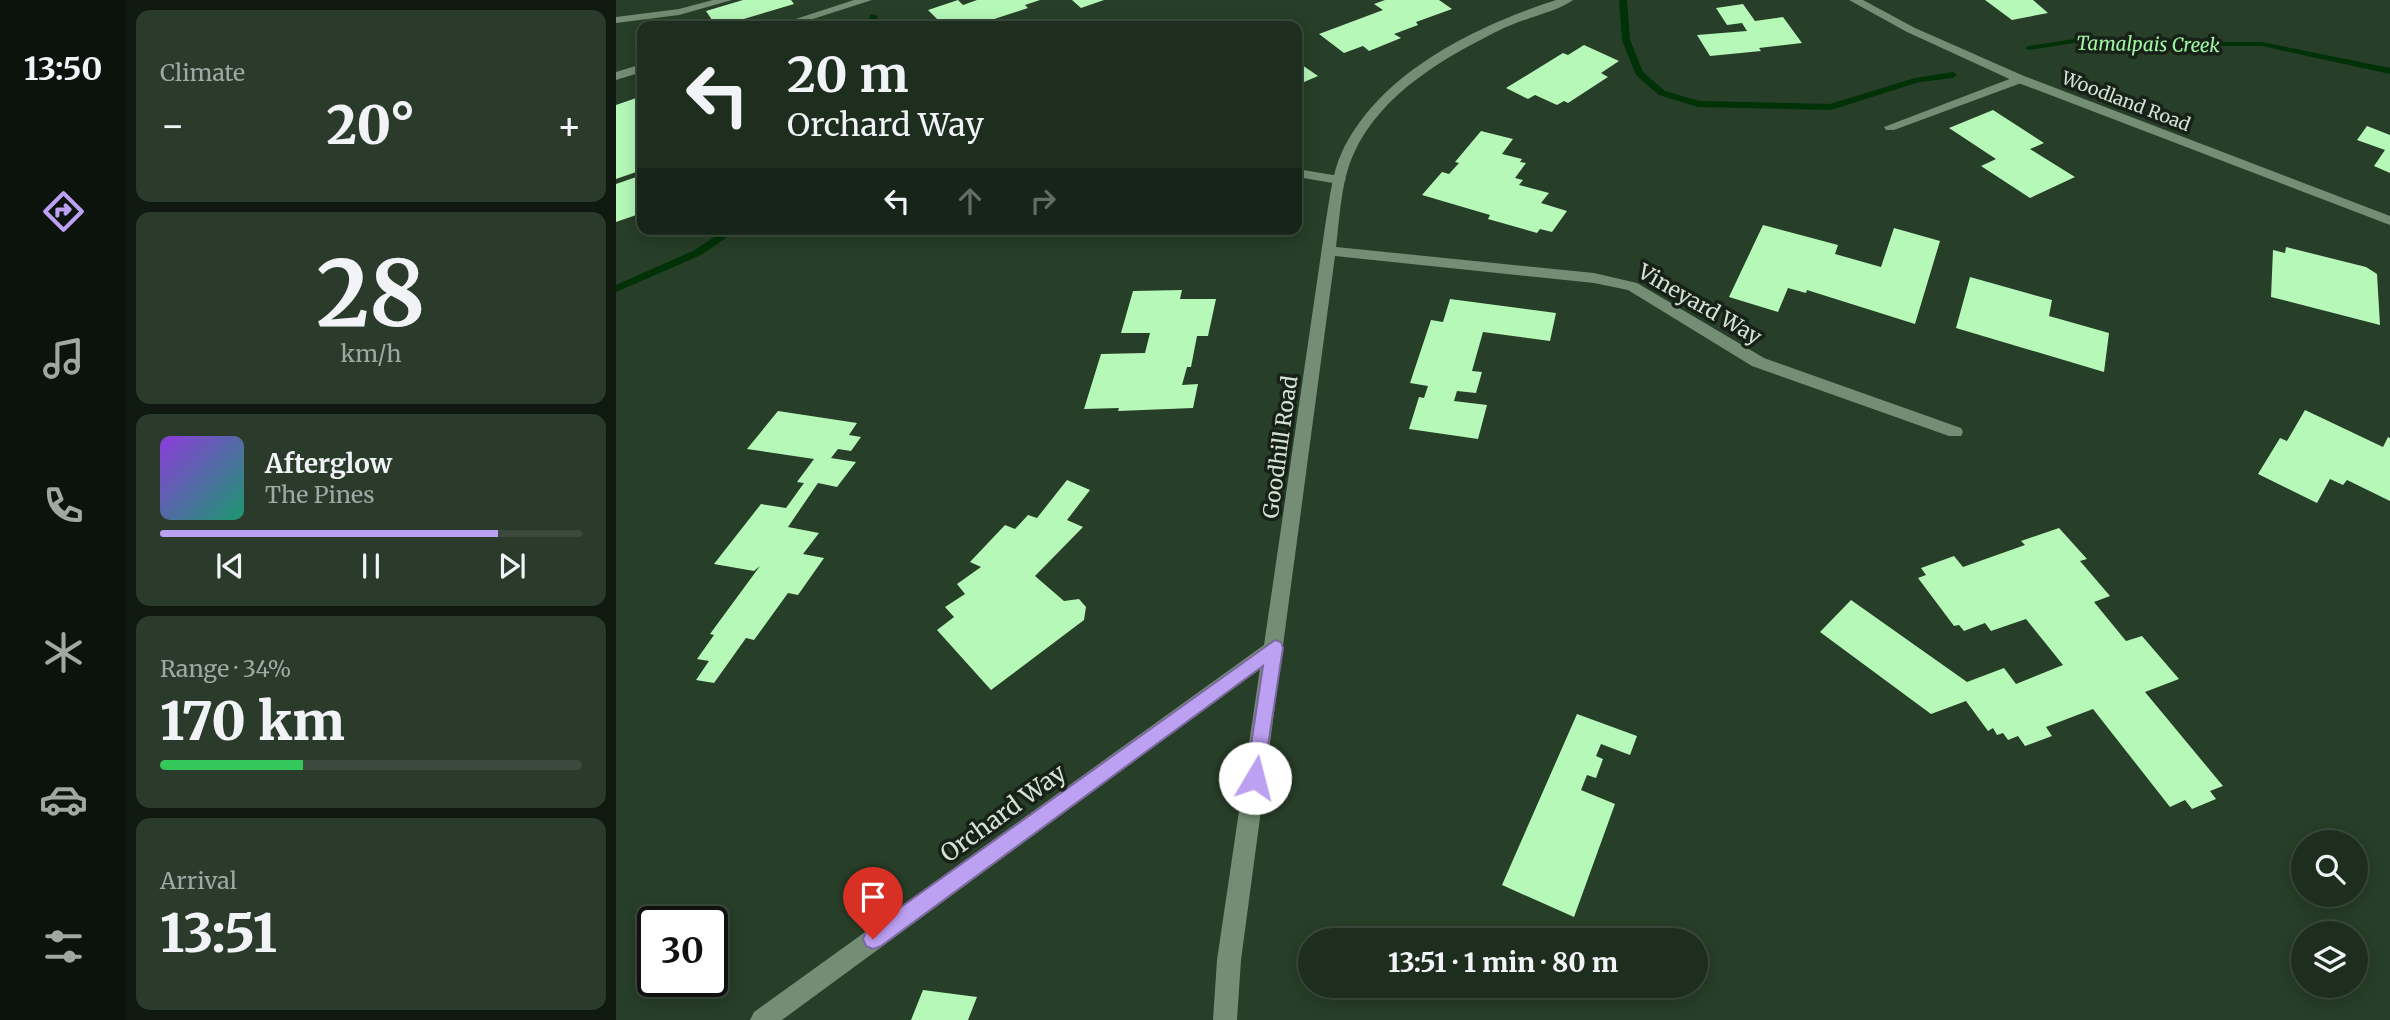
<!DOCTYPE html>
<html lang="en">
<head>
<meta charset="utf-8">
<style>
	body { margin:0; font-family:Merriweather,serif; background:#2a3a2b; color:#f1f3f6; height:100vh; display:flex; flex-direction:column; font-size:26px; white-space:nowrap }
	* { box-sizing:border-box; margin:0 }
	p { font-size:23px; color:#a0a8a4 }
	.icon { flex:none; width:38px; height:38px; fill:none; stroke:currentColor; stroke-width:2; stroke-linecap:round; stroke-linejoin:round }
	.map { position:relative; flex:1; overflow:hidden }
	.details { display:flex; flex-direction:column; gap:10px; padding:10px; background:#101910; width:490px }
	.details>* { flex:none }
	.top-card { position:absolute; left:21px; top:21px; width:665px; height:214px; border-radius:14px; box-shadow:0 4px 18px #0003,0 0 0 2px #3b4a3c; background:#1d2e1e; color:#f1f3f6; overflow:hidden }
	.buttons { position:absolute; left:1675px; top:830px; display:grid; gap:14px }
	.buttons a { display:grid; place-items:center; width:77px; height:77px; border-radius:50%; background:#1d2e1e; box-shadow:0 4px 18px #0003,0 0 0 2px #3b4a3c; font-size:35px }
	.speed { position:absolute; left:21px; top:906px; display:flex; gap:14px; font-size:35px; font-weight:700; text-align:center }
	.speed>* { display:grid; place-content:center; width:91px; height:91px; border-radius:50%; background:#1d2e1e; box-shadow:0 4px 18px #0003,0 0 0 2px #3b4a3c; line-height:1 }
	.speed .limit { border:4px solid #111; border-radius:10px; background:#fff; color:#111 }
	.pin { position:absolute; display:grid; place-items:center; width:60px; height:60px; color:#fff; margin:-72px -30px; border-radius:50% 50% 50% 0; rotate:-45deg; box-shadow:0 0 7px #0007 }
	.pin .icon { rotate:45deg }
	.me { position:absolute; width:77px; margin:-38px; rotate:8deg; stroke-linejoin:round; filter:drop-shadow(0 0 5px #0008) }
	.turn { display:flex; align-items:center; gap:24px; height:147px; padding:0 35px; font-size:32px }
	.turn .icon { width:91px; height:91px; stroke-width:2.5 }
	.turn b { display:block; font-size:49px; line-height:60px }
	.lanes { display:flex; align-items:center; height:66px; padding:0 35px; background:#0003; justify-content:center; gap:35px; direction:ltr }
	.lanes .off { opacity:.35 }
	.big { font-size:52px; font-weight:800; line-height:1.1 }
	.details .tile { flex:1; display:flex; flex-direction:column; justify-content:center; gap:10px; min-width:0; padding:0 24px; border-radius:14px; background:#2a3a2b }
	.details .dial { align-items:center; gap:0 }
	.dial b { font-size:91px; line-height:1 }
	.song { display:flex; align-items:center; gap:21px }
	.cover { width:84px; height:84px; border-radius:10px; background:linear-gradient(135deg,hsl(270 70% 55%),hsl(160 70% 35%)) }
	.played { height:7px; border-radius:4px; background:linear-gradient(90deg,#bca0f2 80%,#3b4a3c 80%) }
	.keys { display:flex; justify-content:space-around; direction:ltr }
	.heat { display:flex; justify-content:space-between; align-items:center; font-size:38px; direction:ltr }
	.charge { height:10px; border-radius:5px; background:linear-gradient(90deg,#34c759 34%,#3b4a3c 0) }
	.trip { position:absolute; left:682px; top:928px; width:410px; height:70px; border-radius:35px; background:#1d2e1e; box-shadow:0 4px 18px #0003,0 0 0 2px #3b4a3c; font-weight:800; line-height:70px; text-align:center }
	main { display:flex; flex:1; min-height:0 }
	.dock { display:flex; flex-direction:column; width:126px; justify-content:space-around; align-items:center; background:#0c120c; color:#a0a8a4 }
	.dock .icon { width:49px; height:49px }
	.dock .selected { color:#bca0f2 }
	.dock b { font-size:32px; color:#f1f3f6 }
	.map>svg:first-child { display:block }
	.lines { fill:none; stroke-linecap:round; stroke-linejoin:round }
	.stream { fill:#003107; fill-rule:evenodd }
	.building { fill:#b6f8b8 }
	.service { fill:#748d74; fill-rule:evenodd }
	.minor { fill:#748d74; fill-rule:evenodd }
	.tertiary { fill:#748d74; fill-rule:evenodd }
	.route { fill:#bca0f2; stroke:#7a689d; stroke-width:2 }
	.labels { text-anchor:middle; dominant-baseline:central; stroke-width:7; stroke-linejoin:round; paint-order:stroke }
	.far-street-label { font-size:18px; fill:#d4e1d3; stroke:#172117 }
	.far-water-label { font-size:19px; font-style:italic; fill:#a0f5a4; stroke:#172117 }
	.street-label { font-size:21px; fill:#d4e1d3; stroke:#172117 }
	.near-street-label { font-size:24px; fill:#d4e1d3; stroke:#172117 }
</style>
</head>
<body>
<main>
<nav class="dock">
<b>13:50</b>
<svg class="icon selected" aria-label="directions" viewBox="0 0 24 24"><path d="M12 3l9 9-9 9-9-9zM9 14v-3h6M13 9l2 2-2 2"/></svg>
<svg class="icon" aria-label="music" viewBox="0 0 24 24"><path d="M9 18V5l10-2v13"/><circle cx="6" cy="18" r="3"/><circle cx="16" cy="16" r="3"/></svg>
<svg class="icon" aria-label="phone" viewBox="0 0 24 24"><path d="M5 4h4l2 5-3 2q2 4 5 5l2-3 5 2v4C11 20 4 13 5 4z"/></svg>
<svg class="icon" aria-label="climate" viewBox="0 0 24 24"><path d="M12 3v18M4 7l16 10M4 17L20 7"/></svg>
<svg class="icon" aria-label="car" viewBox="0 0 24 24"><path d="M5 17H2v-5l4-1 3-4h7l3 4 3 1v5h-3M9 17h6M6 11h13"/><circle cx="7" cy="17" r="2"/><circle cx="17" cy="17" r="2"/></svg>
<svg class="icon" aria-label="filters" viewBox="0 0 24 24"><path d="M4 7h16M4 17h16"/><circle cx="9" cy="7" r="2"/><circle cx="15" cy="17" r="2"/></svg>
</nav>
<section class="details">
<div class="tile"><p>Climate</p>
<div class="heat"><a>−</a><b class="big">20°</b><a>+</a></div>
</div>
<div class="tile dial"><b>28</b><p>km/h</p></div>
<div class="tile">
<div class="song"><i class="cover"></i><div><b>Afterglow</b><p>The Pines</p></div></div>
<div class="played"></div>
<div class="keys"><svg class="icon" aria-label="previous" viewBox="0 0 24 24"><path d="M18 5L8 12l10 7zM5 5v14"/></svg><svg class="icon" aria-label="pause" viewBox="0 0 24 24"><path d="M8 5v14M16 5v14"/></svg><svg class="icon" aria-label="next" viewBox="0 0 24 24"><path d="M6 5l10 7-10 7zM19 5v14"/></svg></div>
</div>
<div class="tile"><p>Range · 34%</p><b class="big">170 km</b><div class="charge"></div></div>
<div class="tile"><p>Arrival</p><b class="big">13:51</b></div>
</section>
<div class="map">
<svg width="1774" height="1020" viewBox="0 0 1774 1020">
	<rect width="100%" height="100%" fill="#273e28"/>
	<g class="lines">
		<g class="stream">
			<polygon points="1003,0 1011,0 1014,40 1027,72 1049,91 1083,101 1214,104 1299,78 1337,72 1341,75 1337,78 1303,82 1215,110 1082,107 1043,95 1020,75 1006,40"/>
			<polygon points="255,14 262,16 257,26 249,26"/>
			<polygon points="1465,38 1550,46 1589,42 1646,42 1774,68 1774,74 1646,46 1589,46 1550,50 1465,42 1413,50 1409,48 1413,46"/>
			<polygon points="111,229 123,229 85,255 0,292 0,285 77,251"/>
		</g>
	</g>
	<g class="building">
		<polygon points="127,0 175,0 178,4 104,26 100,26 90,11"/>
		<polygon points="342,0 347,5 361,0 424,0 409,5 412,8 357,26 328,26 312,10"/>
		<polygon points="456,0 488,0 465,8"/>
		<polygon points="769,0 823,0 836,9 800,22 802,25 778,34 785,38 753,51 747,46 728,53 703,34 767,10 758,4"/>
		<polygon points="1369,0 1417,0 1432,13 1396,20"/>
		<polygon points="1127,4 1139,21 1167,17 1186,43 1143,48 1145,51 1094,56 1081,35 1131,31 1126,23 1111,25 1100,8"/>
		<polygon points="968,45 1003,61 985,73 992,77 952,103 948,101 941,105 919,95 912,99 890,88 947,53 952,55"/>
		<polygon points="686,65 702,76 681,85 681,67"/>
		<polygon points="26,96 26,170 0,179 0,105"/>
		<polygon points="1377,110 1428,143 1414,149 1459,177 1414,198 1365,166 1380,159 1333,128"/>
		<polygon points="1751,126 1774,135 1774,173 1758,166 1769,150 1741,140"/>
		<polygon points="865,131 897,139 886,154 906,159 904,162 910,163 899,178 907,180 903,185 933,193 925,203 951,211 936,232 924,229 921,233 872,219 874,215 806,195 826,172 833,174 843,163 839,162"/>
		<polygon points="26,175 26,213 0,222 0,184"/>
		<polygon points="1147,225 1222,245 1219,254 1265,267 1278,228 1324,241 1299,324 1191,290 1190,293 1172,288 1162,312 1113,297"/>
		<polygon points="1670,247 1750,267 1761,274 1764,325 1655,297 1657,250 1669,253"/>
		<polygon points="1354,277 1436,300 1433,316 1493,333 1488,372 1340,328"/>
		<polygon points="566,290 564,299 600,299 592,336 581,336 575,367 571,367 566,385 582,384 577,408 502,411 503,408 468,409 485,354 529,353 534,333 505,333 517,291"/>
		<polygon points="834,299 940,313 934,341 867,332 856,371 866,372 860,393 841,391 838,401 871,405 862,439 793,429 803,397 808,398 812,386 794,383 815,320 827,322"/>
		<polygon points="1689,410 1767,447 1772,437 1774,438 1774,501 1731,480 1727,485 1714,479 1701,503 1642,474 1664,438 1671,441"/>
		<polygon points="162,411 241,423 233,435 245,437 235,451 222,449 215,458 240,462 221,487 202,483 172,527 203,533 187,554 208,558 182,595 172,593 138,640 130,638 98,683 80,680 93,661 81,659 98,635 94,634 144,566 138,571 98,564 145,504 170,508 188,483 181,482 198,459 131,449"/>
		<polygon points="451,480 474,490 451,520 467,527 419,576 448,601 463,599 470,607 468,620 375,690 321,630 338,617 329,607 349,594 341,584 365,567 354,562 389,525 399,529 412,515 421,518"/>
		<polygon points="1443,528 1471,559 1464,561 1494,596 1478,602 1510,641 1526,636 1563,679 1529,692 1607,786 1594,791 1600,799 1576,809 1569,800 1554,807 1477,709 1430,727 1436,736 1409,746 1402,736 1392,740 1387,733 1381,735 1377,728 1372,731 1350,701 1315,714 1204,632 1235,600 1351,682 1388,668 1400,684 1447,665 1410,619 1375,631 1369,623 1348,631 1343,625 1338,626 1302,578 1310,575 1305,568 1338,556 1347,567 1409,545 1405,541"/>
		<polygon points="961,714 1021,736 1014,755 985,744 980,756 987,759 980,778 971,775 965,790 999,804 958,917 886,885"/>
		<polygon points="307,990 361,997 352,1020 295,1020"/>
	</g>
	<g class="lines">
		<g class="service">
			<polygon points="97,0 116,0 63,15 0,23 0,17 63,9"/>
			<polygon points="1404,75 1410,79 1408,82 1278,130 1270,130 1268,127"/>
			<polygon points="681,169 723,176 730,180 723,184 681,177"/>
		</g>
		<path class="minor" d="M940,0H957C943,11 906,19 888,28C831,56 766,92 738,153C725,181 724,216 720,247L978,273L1021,283L1148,358L1345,428L1347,432L1345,436H1333L1136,366L1012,290L978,283L719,256L625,960L621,1020H597L601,960L644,669L166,1020H134L138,1012L648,645L710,220C714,198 716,173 726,152C764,72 860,26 940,0Z"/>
		<g class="tertiary">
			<polygon points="238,0 256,0 175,26 158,26"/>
			<polygon points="1233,0 1247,0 1299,28 1408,76 1774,216 1774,225 1400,82 1291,32"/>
			<polygon points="26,64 26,72 0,80 0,72"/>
		</g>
	</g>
	<polygon class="route" points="659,640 665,642 667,648 646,784 639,787 633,784 630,778 647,666 265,946 257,949 250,946 247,939 250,932"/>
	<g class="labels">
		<g class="far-street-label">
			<text transform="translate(1510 101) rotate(21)">Woodland Road</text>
		</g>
		<g class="far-water-label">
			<text transform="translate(1532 44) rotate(1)">Tamalpais Creek</text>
		</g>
		<g class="street-label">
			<text transform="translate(1084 304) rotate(30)">Vineyard Way</text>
			<text transform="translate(664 447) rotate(-82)">Goodhill Road</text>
		</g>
		<g class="near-street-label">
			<text transform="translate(387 813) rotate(-36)">Orchard Way</text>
		</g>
	</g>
</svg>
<div class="buttons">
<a><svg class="icon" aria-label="search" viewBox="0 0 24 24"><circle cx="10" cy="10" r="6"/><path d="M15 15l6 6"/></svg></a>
<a><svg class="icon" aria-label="layers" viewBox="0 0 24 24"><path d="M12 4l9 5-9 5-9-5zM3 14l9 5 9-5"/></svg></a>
</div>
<div class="speed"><div class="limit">30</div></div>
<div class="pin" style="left:257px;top:939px;background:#d93025"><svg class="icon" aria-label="arrive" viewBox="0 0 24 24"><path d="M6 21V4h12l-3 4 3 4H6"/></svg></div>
<svg class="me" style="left:639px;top:778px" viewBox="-20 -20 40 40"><circle r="19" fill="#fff"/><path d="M0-13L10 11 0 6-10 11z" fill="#bca0f2"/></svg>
<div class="trip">13:51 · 1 min · 80 m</div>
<div class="top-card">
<div class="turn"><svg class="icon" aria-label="left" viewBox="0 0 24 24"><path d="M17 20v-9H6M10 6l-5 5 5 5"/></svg><div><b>20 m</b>Orchard Way</div></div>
<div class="lanes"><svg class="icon" aria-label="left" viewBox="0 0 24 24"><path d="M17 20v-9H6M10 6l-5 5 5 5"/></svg><svg class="icon off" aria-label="ahead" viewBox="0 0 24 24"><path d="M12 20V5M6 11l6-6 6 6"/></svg><svg class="icon off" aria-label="right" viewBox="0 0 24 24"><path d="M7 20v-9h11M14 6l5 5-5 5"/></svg></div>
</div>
</div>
</main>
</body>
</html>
